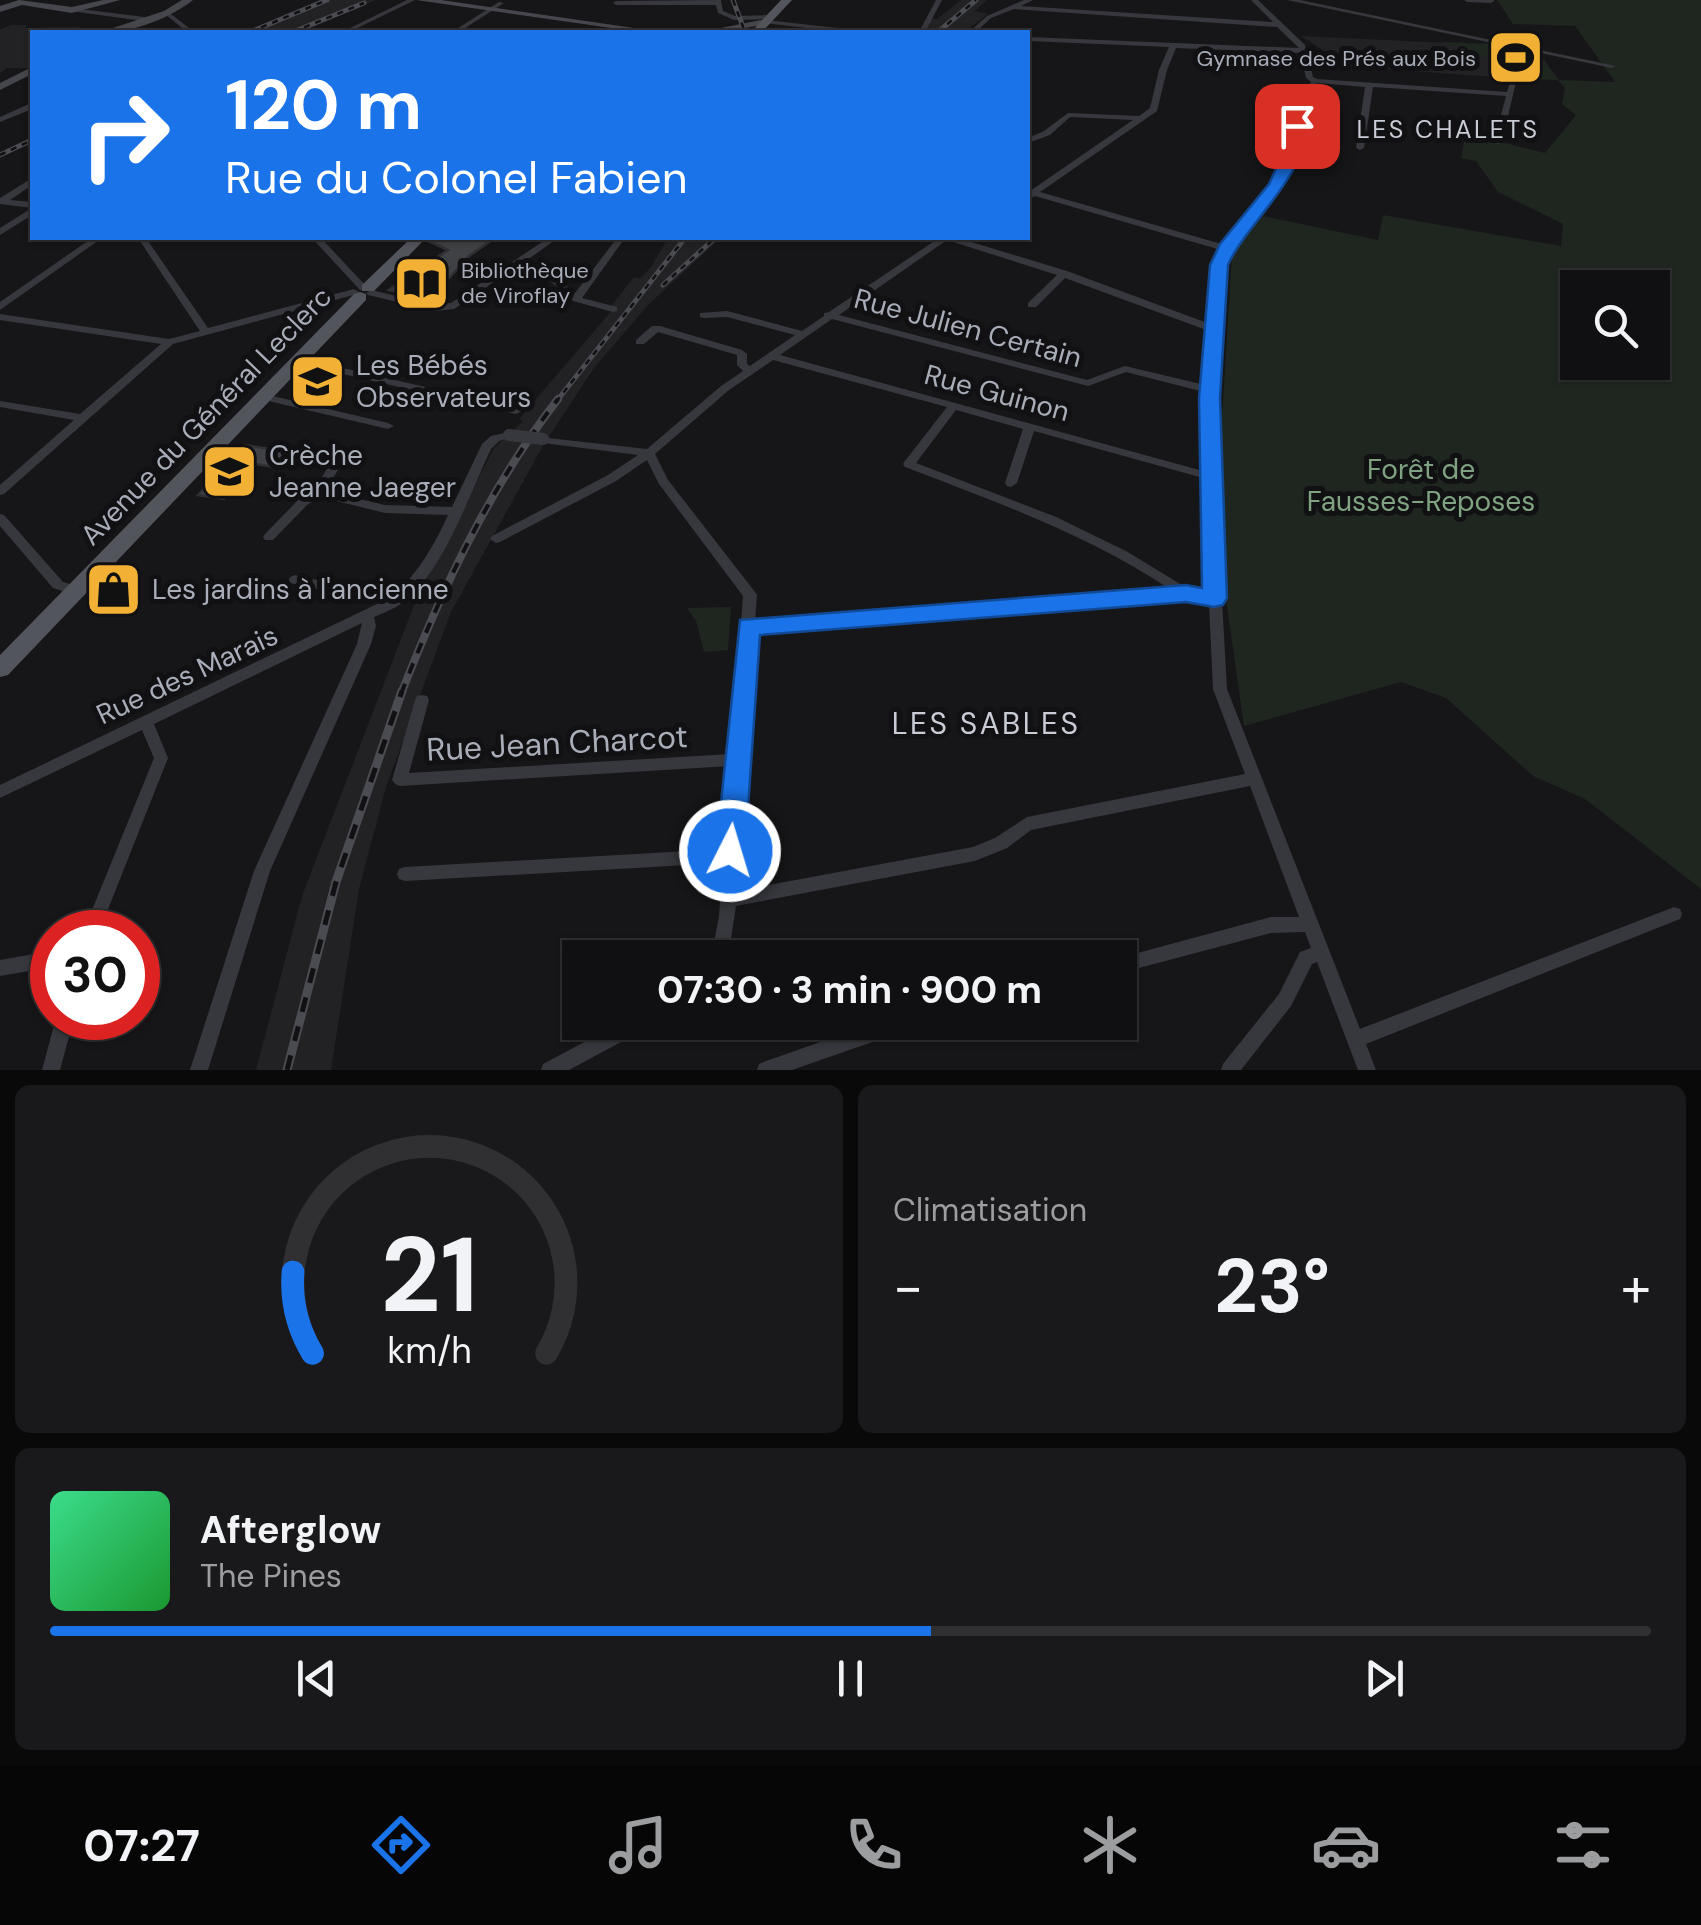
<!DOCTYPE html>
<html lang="fr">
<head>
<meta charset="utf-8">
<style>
	body { margin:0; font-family:"DM Sans",sans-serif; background:#19191b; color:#f1f3f6; height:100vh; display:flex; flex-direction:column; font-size:38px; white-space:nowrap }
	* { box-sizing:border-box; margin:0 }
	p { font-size:32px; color:#9c9d9f }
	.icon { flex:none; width:55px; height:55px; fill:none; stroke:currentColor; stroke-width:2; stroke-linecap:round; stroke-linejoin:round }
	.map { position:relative; height:1070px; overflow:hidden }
	.side { display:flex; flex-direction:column; gap:15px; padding:15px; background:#09090a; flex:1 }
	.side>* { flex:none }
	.top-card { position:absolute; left:30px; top:30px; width:1000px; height:210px; border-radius:0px; box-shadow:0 2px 8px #0004,0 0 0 2px #303032; background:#1a73e8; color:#fff; overflow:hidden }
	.tools { position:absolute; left:1560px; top:270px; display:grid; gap:20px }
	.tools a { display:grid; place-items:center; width:110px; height:110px; border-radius:0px; background:#101012; box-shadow:0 2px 8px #0004,0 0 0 2px #303032; font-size:50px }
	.speed { position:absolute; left:30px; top:910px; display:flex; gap:20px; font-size:50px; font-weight:700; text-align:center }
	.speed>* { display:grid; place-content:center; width:130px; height:130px; border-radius:50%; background:#101012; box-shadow:0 2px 8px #0004,0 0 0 2px #303032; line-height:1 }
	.speed .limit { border:15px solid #d22; background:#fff; color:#111 }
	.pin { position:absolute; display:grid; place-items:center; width:85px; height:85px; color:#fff; margin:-42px; border-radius:20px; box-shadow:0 5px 15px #0006 }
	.me { position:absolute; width:110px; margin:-55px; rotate:5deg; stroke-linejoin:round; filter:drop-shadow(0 0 8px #0008) }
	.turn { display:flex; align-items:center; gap:35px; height:210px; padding:0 30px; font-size:45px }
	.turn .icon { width:130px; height:130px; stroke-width:2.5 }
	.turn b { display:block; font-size:70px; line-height:85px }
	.big { font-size:75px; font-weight:700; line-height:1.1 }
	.side .tile { flex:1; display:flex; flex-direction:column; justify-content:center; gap:15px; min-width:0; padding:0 35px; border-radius:15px; background:#19191b }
	.side .dial { align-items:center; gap:0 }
	.dial svg { height:260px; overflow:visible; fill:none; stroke:#303032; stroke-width:7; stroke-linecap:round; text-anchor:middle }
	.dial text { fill:#f1f3f6; stroke:none }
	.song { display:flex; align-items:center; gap:30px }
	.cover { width:120px; height:120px; border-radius:15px; background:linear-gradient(135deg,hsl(150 70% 55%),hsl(130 70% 35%)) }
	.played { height:10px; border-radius:5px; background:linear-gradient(90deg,#1a73e8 55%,#303032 55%) }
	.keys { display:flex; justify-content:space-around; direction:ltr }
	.heat { display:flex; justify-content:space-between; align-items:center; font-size:55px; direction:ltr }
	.side .tiles { flex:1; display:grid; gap:15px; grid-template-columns:1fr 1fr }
	.tile:last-child { grid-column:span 2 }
	.trip { position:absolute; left:562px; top:940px; width:575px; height:100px; border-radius:0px; background:#101012; box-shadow:0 2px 8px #0004,0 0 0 2px #303032; font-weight:700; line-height:100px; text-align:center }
	.dock { display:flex; height:160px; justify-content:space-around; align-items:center; background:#060607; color:#9c9d9f }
	.dock .icon { width:70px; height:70px }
	.dock .on { color:#1a73e8 }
	.dock b { font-size:45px; color:#f1f3f6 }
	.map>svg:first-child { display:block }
	.built { fill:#222225 }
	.green { fill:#1e261f; fill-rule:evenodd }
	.building { fill:#404145; stroke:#303034; stroke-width:2.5 }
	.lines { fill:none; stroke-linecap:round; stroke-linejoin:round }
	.street { fill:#37383d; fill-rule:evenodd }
	.secondary { fill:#45474d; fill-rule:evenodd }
	.primary { fill:#53555c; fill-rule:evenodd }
	.rail-far2-casing { stroke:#4a4c52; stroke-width:5 }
	.rail-far1-casing { stroke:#4a4c52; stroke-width:8 }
	.rail-casing { stroke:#4a4c52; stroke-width:9 }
	.rail-far2 { stroke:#111113; stroke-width:2.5; stroke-dasharray:6; stroke-linecap:butt }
	.rail-far1 { stroke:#111113; stroke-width:4; stroke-dasharray:11; stroke-linecap:butt }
	.rail { stroke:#111113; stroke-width:5; stroke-dasharray:15; stroke-linecap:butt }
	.street-bridge { stroke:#37383d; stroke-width:12 }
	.route { fill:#1a73e8; stroke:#114b97; stroke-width:2.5 }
	.labels { text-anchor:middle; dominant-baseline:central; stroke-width:10; stroke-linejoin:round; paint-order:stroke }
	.far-poi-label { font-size:22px; fill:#a8adb8; stroke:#111113; text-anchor:end }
	.far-neighbourhood-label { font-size:25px; letter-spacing:2.5px; fill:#c9ccd4; stroke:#111113 }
	.street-label { font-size:28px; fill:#a8adb8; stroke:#111113 }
	.poi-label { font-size:28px; fill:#a8adb8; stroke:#111113; text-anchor:start }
	.park-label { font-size:28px; fill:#7fa381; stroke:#111113 }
	.neighbourhood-label { font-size:30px; letter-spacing:2.5px; fill:#c9ccd4; stroke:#111113 }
	.near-street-label { font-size:32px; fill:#a8adb8; stroke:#111113 }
</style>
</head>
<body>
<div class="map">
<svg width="1701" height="1070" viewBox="0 0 1701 1070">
	<rect width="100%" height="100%" fill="#161618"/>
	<g class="built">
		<polygon points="323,0 376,0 301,32 245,32"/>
		<polygon points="961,0 987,0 975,11 988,14 964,32 923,32 931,18 937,19"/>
		<polygon points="11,25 27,25 25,28 82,27 73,32 32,32 32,68 7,68 0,73 0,30"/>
		<polygon points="1301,36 1449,43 1505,65 1500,67 1508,78 1328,65 1326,52"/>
		<polygon points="668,238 721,238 648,305 594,368 544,444 451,612 386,787 359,889 331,1070 256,1070 302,896 418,595 494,448 523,421 519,419 614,308 611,306 634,277 641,278 651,267"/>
	</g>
	<g class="green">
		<path d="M1497,0H1701V889L1585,799L1533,776L1446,698L1401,682L1244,726L1225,592L1221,434L1232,254L1263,216L1378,240L1383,215L1561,246L1563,224L1498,192L1476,161L1461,158L1466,133L1545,153L1576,115L1562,104L1565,88L1558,80L1508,78L1500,67L1503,64L1443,42L1496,44L1538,52L1559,80L1615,82L1575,26L1513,24ZM1578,288H1652V362H1578Z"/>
		<polygon points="731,607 728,650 704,652 696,621 687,608"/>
	</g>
	<g class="building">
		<polygon points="430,238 495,238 469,256 440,288 443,296 439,301 389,290 448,250 428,241"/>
		<polygon points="244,445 290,452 275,467 256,464 224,499 198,495"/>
	</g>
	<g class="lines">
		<g class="street">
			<polygon points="407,0 415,0 349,32 342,32"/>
			<polygon points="715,0 721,0 723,11 735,16 771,15 774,17 771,19 734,20 718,13 716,5 616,5 613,3 616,1"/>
			<polygon points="936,0 942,0 925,32 919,32"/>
			<path d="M1024,0H1033L1021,6L1273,22L1251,0H1258L1305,45L1313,77L1317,79L1507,92L1510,82H1516L1502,142L1498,144L1494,142L1506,96L1373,87L1364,148L1360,150L1356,148L1365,87L1317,83C1301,106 1304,134 1294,159C1279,194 1249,219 1230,251L1224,265L1215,388V476L1227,689L1360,1029L1674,907L1680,909L1682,914L1680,919L1366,1044L1376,1070H1358L1317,962L1312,964L1291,1006L1241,1070H1221L1223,1064L1279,994L1300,952L1311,948L1305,932L1271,933L1120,973L1119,958L1271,917H1299L1250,786L1031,830L1007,848L975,861L736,906L728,958H711L719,916L723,863L405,881L399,879L397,874L399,869L405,867L724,849L730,766L400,786L395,784L392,780L415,700L417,696L422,695L427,696L429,700L409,773L731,754L743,596L659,484L647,460L616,481L500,542L496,543L490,539L492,536L608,475L638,455L543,443L537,439L539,437L647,449L721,386L743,371L737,365V355L734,354L658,332L644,344H636V340L652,326H660L742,350L747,354V364L750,366L795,335L727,317L704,318L700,317V313L727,311L802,331L824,316V313L829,312L939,238H958L1067,271L1210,324L1214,265L1221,250L1035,196L1028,200V193L1030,191L1133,120L1070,117L1050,135L1028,143V138L1044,131L1068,113L1139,116L1150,108L1159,70L1169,47L1028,41V37L1299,48L1277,27L1014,9L991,18L976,32H969L987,16ZM1176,48L1300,53L1306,78L1311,82C1293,106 1296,136 1284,162C1270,193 1242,216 1225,245L1040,192L1157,111L1167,70ZM947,240L1057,275L1028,303V307H1036L1065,278L1209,331L1205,385L1125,366L1087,380L839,315ZM832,319L1088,386L1126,372L1204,392L1203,471L780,355ZM773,360L947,407L905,461L903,464L905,467C996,502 1090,535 1171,590L755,622L757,595L755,592L668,480L655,454L729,390ZM956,410L1023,429L1005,483L1007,486L1011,487L1017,483L1034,431L1203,478L1208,593L1190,590L1126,551L1056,517L916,463ZM1186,599L1209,603L1213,689L1245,774L1027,817L995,838L973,847L737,891L754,631Z"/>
			<polygon points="1287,0 1300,0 1616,66 1612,68"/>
			<polygon points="1464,0 1494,0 1494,1 1491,3 1467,2"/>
			<polygon points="499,2 504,3 459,32 452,32"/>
			<polygon points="72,8 144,17 147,19 144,21 70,11 69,10"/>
			<polygon points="167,11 193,31 194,32 187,32 165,14 164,13"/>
			<polygon points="766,20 855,30 858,32 841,32 764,23 763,22"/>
			<polygon points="29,104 32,104 32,109 0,122 0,117"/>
			<polygon points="29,180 32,180 32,185 10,200 32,202 32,208 0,204 0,198"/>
			<polygon points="32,208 32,215 0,235 0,228"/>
			<polygon points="92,238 102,238 0,310 0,302"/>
			<polygon points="138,238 146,238 208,328 354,289 359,292 357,294 173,344 4,494 0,495 0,485 74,420 0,407 0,401 80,414 161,344 0,320 0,314 169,339 200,331"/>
			<polygon points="312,238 321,238 366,286 366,290 360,290"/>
			<polygon points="548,238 558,238 520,265 555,276 575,293 617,238 625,238 582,298 617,307 617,311 613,312 573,301 549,280 513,269 454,309 435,311 368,295 366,293 371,290 435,305 451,303"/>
			<polygon points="297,361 317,362 516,408 522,411 516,414 317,368 293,366 292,364"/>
			<polygon points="264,394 388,423 394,426 388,429 260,399 259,397"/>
			<path d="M509,432L513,433L515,435L513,437L499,441L491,449C470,493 442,575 402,603C394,609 383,613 374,617L376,626L371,644L270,871L208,1070H190L254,871L357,644L362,623L154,724L168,758L99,932H83L154,758L142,730L0,798V785L379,603L290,583L289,580L290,577L295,575L392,597C418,573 434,546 448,515L385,513L320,497L307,505L273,540H265L263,537L265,534L299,499L314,490L328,467L332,466L338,470L325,491L385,505L452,507L482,444L491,436Z"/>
			<polygon points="0,514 4,515 63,582 80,587 82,590 80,593 75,595 53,588 0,526"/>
			<polygon points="52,951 52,967 0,976 0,960"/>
			<polygon points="56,1018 74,1018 60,1070 42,1070"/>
			<polygon points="622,1022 650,1022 647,1028 569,1070 541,1070 543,1064"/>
			<polygon points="878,1022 913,1022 910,1028 904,1031 792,1070 757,1070 759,1064 766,1061"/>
		</g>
		<g class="secondary">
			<polygon points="19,0 72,7 103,0 120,0 72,13 22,5 0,12 0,6"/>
			<path d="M182,0H193C170,18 130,34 101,32L164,11Z"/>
			<polygon points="416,0 441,0 662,32 639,32"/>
			<polygon points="766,19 771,22 769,24 720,32 700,32"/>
			<polygon points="32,67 32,74 0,90 0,83"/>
		</g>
		<g class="primary">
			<polygon points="781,0 792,0 762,32 751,32"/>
			<polygon points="411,238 426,238 374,291 362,291 362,285"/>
			<polygon points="360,292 366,294 366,300 8,675 0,677 0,655 354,294"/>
		</g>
		<defs>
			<g id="rail-far2">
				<polyline points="733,0 745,32"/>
				<polyline points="250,32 327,0"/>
				<polyline points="293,32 364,3"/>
				<polyline points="938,32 976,0"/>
				<polyline points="0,155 32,140"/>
				<polyline points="663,285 715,238"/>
				<polyline points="556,402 685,238"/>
			</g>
			<path id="rail-far1" d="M401,694C442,589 489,488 558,399"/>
			<polyline id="rail" points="287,1070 336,882 402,691"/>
		</defs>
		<use href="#rail-far2" class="rail-far2-casing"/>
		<use href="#rail-far1" class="rail-far1-casing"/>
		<use href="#rail" class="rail-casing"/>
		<use href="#rail-far2" class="rail-far2"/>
		<use href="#rail-far1" class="rail-far1"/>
		<use href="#rail" class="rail"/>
		<polyline class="street-bridge" points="509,435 543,439"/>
	</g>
	<path class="route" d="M1292,123H1302C1316,167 1244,226 1228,265L1220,398L1227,598L1223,605L1214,607L1186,602L760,635L745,851L741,860L730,863L720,860L716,851L740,620L1186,585L1202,588L1199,398L1210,265L1220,244L1269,184L1290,138Z"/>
	<defs>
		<symbol id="stadium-square" viewBox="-11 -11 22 22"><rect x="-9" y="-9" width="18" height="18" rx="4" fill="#f2b134" stroke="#111113"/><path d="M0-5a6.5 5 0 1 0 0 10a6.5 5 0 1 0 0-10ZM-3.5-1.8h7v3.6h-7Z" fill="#111"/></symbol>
		<symbol id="library-square" viewBox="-11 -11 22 22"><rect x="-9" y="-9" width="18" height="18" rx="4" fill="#f2b134" stroke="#111113"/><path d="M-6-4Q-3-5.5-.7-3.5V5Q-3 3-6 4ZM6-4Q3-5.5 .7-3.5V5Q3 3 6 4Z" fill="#111"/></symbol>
		<symbol id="school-square" viewBox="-11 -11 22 22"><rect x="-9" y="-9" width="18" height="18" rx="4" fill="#f2b134" stroke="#111113"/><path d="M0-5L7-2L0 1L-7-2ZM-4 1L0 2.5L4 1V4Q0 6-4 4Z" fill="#111"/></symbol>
		<symbol id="shop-square" viewBox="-11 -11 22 22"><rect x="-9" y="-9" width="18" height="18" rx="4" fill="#f2b134" stroke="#111113"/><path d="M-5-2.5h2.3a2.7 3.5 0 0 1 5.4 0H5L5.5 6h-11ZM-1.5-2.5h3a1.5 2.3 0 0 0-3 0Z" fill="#111"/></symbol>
	</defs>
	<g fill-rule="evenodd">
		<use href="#stadium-square" x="1484" y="26" width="63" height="63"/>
		<use href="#library-square" x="390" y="252" width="63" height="63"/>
		<use href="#school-square" x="286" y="350" width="63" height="63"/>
		<use href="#school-square" x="198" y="440" width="63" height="63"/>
		<use href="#shop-square" x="82" y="558" width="63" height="63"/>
	</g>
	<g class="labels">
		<g class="far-poi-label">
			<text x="1476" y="58">Gymnase des Prés aux Bois</text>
			<text x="461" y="270" text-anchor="start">Bibliothèque<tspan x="461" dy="25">de Viroflay</tspan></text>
		</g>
		<g class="far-neighbourhood-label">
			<text x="1448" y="129">LES CHALETS</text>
		</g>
		<g class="street-label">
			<text transform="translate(968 328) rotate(15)">Rue Julien Certain</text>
			<text transform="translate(997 393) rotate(15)">Rue Guinon</text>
			<text transform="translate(206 416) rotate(-46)">Avenue du Général Leclerc</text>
			<text transform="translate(187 675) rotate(-25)">Rue des Marais</text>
		</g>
		<g class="poi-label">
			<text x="356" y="365">Les Bébés<tspan x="356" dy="32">Observateurs</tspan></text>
			<text x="269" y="455">Crèche<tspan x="269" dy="32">Jeanne Jaeger</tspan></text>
			<text x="152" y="589">Les jardins à l'ancienne</text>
		</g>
		<g class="park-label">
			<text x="1421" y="469">Forêt de<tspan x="1421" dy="32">Fausses-Reposes</tspan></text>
		</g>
		<g class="neighbourhood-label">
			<text x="986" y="723">LES SABLES</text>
		</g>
		<g class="near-street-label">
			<text transform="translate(557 743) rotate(-3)">Rue Jean Charcot</text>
		</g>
	</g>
</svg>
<div class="tools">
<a><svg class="icon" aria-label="search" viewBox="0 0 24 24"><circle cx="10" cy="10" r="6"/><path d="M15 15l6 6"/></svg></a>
</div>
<div class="speed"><div class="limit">30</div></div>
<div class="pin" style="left:1297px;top:126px;background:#d93025"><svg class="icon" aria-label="arrive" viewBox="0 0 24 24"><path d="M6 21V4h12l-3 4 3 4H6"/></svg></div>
<svg class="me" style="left:730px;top:851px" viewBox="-20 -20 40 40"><circle r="17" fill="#1a73e8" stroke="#fff" stroke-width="3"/><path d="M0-11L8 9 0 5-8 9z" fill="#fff"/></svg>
<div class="trip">07:30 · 3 min · 900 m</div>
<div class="top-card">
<div class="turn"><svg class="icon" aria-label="right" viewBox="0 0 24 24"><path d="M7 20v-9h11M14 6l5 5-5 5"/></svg><div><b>120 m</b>Rue du Colonel Fabien</div></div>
</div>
</div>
<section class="side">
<div class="tiles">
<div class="tile dial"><svg viewBox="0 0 100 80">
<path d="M14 69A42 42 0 1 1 86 69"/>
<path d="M14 69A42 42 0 0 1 8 44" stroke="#1a73e8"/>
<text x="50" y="56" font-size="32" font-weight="700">21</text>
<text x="50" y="72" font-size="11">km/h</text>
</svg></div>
<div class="tile"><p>Climatisation</p>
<div class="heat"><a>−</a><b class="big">23°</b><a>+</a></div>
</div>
<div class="tile">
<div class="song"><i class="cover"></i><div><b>Afterglow</b><p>The Pines</p></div></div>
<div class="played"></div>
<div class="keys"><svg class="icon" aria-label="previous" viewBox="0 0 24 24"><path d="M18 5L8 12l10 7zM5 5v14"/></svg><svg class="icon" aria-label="pause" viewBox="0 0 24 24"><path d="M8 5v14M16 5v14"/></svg><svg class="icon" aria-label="next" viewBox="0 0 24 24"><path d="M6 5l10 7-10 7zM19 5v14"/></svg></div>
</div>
</div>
</section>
<nav class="dock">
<b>07:27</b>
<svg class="icon on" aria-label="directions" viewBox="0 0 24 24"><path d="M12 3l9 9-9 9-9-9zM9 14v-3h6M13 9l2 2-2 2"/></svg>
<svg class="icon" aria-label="music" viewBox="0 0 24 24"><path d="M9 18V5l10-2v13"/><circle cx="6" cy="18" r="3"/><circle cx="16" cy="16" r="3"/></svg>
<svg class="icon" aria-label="phone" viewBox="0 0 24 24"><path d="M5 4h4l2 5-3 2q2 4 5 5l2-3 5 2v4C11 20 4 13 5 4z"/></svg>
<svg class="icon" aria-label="climate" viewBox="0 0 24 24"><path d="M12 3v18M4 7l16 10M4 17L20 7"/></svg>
<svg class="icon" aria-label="car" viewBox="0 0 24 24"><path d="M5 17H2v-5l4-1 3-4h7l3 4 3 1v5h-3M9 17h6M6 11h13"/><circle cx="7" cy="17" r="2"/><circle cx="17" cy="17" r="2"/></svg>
<svg class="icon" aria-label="filters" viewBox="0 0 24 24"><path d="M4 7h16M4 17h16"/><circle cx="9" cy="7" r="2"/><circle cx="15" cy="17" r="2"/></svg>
</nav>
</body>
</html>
